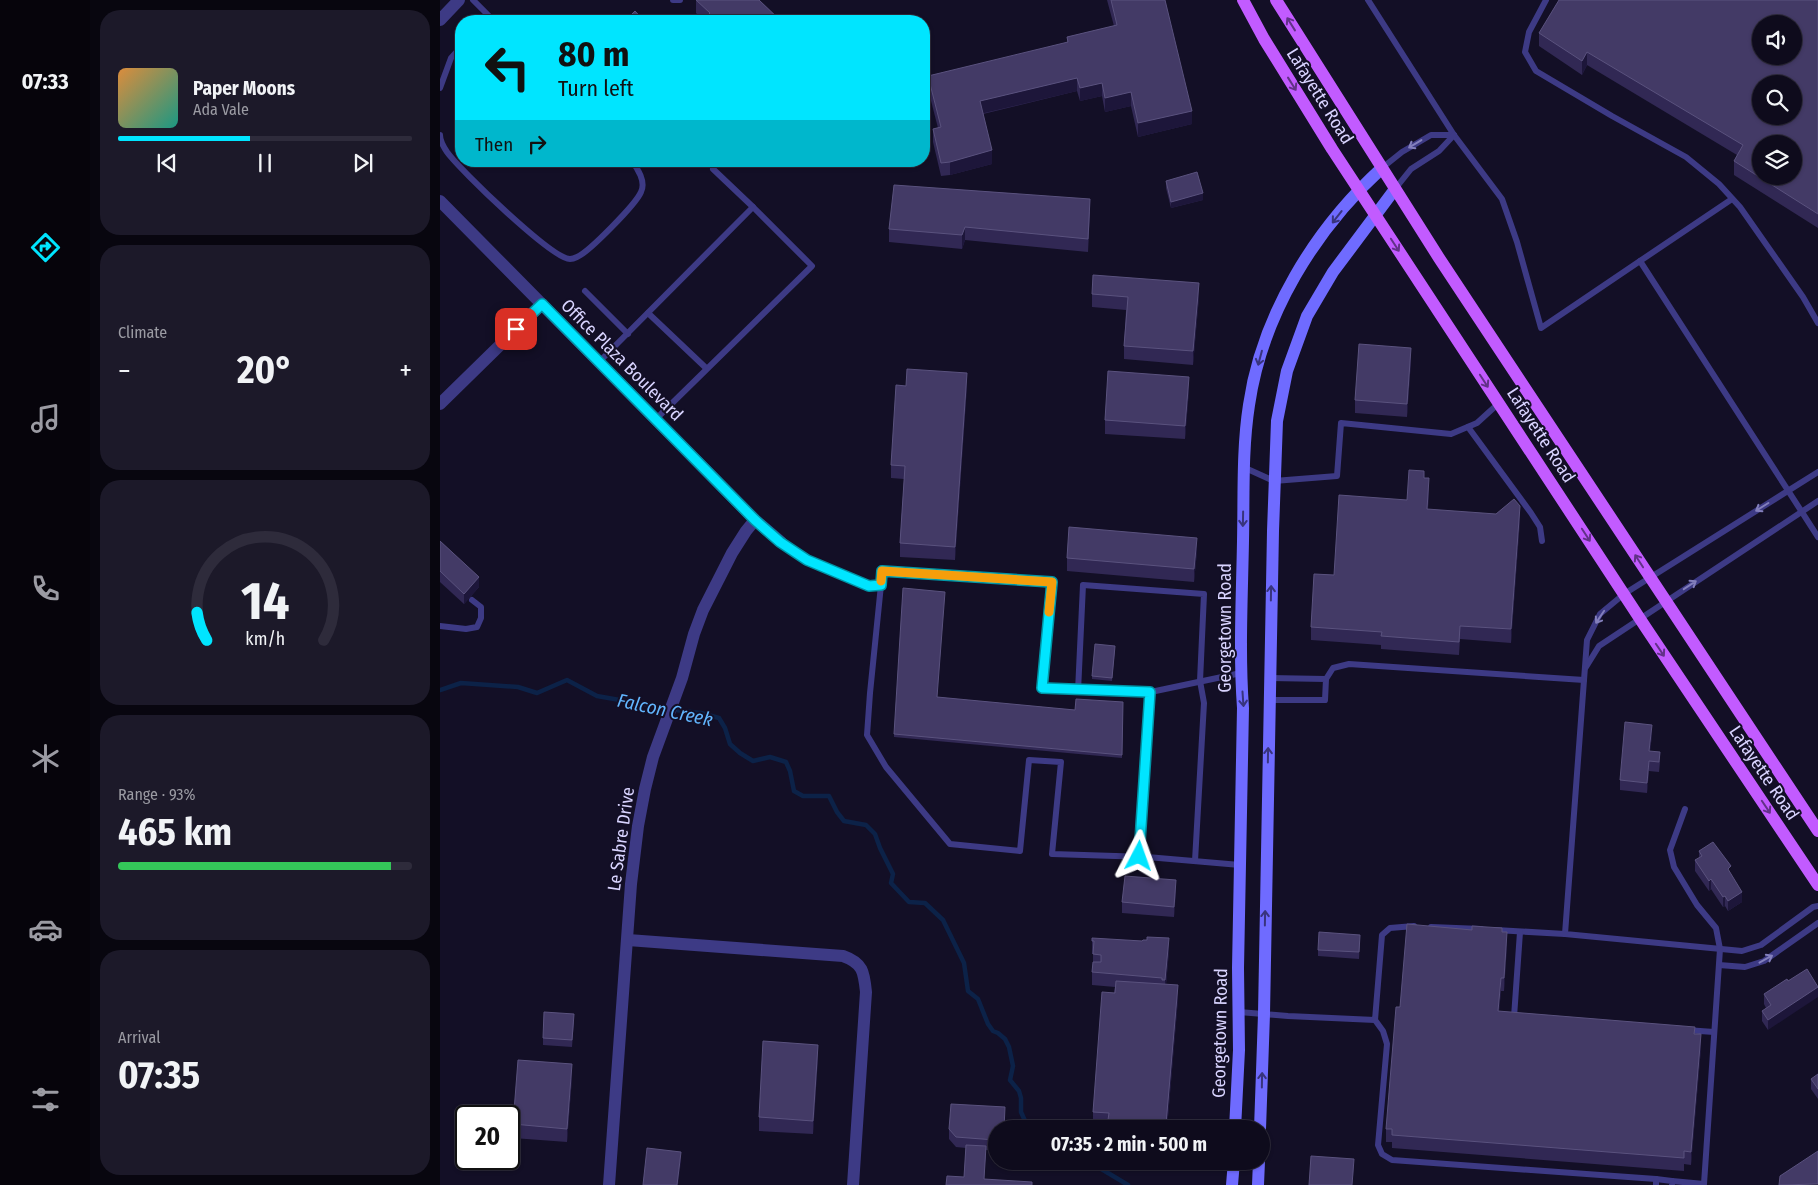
<!DOCTYPE html>
<html lang="en">
<head>
<meta charset="utf-8">
<style>
	body { margin:0; font-family:"Fira Sans Condensed",sans-serif; background:#1c1929; color:#f1f3f6; height:100vh; display:flex; flex-direction:column; font-size:19px; white-space:nowrap }
	* { box-sizing:border-box; margin:0 }
	p { font-size:16px; color:#9b9ba3 }
	.icon { flex:none; width:28px; height:28px; fill:none; stroke:currentColor; stroke-width:2; stroke-linecap:round; stroke-linejoin:round }
	.map { position:relative; flex:1; overflow:hidden }
	.drawer { display:flex; flex-direction:column; gap:10px; padding:10px; background:#08060f; width:350px }
	.drawer>* { flex:none }
	.top-card { position:absolute; left:15px; top:15px; width:475px; height:152px; border-radius:20px; box-shadow:0 1px 4px #0004,0 0 0 1px #2e2b3b; background:#00e5ff; color:#111; overflow:hidden }
	.controls { position:absolute; left:1312px; top:15px; display:grid; gap:10px }
	.controls a { display:grid; place-items:center; width:50px; height:50px; border-radius:50%; background:#0e0b1c; box-shadow:0 1px 4px #0004,0 0 0 1px #2e2b3b; font-size:25px }
	.speed { position:absolute; left:15px; top:1105px; display:flex; gap:10px; font-size:25px; font-weight:700; text-align:center }
	.speed>* { display:grid; place-content:center; width:65px; height:65px; border-radius:50%; background:#0e0b1c; box-shadow:0 1px 4px #0004,0 0 0 1px #2e2b3b; line-height:1 }
	.speed .limit { border:2px solid #111; border-radius:8px; background:#fff; color:#111 }
	.pin { position:absolute; display:grid; place-items:center; width:42px; height:42px; color:#fff; margin:-21px; border-radius:10px; box-shadow:0 2px 8px #0006 }
	.me { position:absolute; width:55px; margin:-28px; rotate:4deg; stroke-linejoin:round; filter:drop-shadow(0 0 4px #0008) }
	.turn { display:flex; align-items:center; gap:18px; height:105px; padding:0 20px; font-size:22px }
	.turn .icon { width:65px; height:65px; stroke-width:2.5 }
	.turn b { display:block; font-size:35px; line-height:42px }
	.then { display:flex; align-items:center; height:48px; padding:0 20px; background:#0003; gap:10px; font-size:19px }
	.big { font-size:38px; font-weight:700; line-height:1.1 }
	.drawer .tile { flex:1; display:flex; flex-direction:column; justify-content:center; gap:8px; min-width:0; padding:0 18px; border-radius:20px; background:#1c1929 }
	.drawer .dial { align-items:center; gap:0 }
	.dial svg { height:130px; overflow:visible; fill:none; stroke:#2e2b3b; stroke-width:7; stroke-linecap:round; text-anchor:middle }
	.dial text { fill:#f1f3f6; stroke:none }
	.song { display:flex; align-items:center; gap:15px }
	.cover { width:60px; height:60px; border-radius:8px; background:linear-gradient(135deg,hsl(30 70% 55%),hsl(170 70% 35%)) }
	.played { height:5px; border-radius:2px; background:linear-gradient(90deg,#00e5ff 45%,#2e2b3b 45%) }
	.keys { display:flex; justify-content:space-around; direction:ltr }
	.heat { display:flex; justify-content:space-between; align-items:center; font-size:28px; direction:ltr }
	.charge { height:8px; border-radius:4px; background:linear-gradient(90deg,#34c759 93%,#2e2b3b 0) }
	.trip { position:absolute; left:548px; top:1120px; width:282px; height:50px; border-radius:25px; background:#0e0b1c; box-shadow:0 1px 4px #0004,0 0 0 1px #2e2b3b; font-weight:700; line-height:50px; text-align:center }
	main { display:flex; flex:1; min-height:0 }
	.tabs { display:flex; flex-direction:column; width:90px; justify-content:space-around; align-items:center; background:#06040b; color:#9b9ba3 }
	.tabs .icon { width:35px; height:35px }
	.tabs .on { color:#00e5ff }
	.tabs b { font-size:22px; color:#f1f3f6 }
	.map>svg:first-child { display:block }
	.lines { fill:none; stroke-linecap:round; stroke-linejoin:round }
	.stream { stroke:#0c2248; stroke-width:4.5 }
	.lane { stroke:#3d3a85; stroke-width:6 }
	.street { stroke:#3d3a85; stroke-width:12 }
	.secondary { stroke:#6f6bff; stroke-width:12 }
	.primary { stroke:#c25bff; stroke-width:12 }
	.wall { fill:#312854 }
	.shaded-wall { fill:#1d163a }
	.building { fill:#433a66; stroke:#5a527e; fill-rule:evenodd }
	.oneway { stroke:#623188 }
	.oneway2 { stroke:#837fbc }
	.oneway3 { stroke:#38347d }
	.route-casing { stroke:#0095a6; stroke-width:12 }
	.route { stroke:#00e5ff; stroke-width:9 }
	.slow { stroke:#f59e0b; stroke-width:9 }
	.labels { text-anchor:middle; dominant-baseline:central; stroke-width:4; stroke-linejoin:round; paint-order:stroke }
	.street-label { font-size:18px; fill:#d9d4ff; stroke:#130f26 }
	.water-label { font-size:19px; font-style:italic; fill:#62b6ff; stroke:#130f26 }
</style>
</head>
<body>
<main>
<nav class="tabs">
<b>07:33</b>
<svg class="icon on" aria-label="directions" viewBox="0 0 24 24"><path d="M12 3l9 9-9 9-9-9zM9 14v-3h6M13 9l2 2-2 2"/></svg>
<svg class="icon" aria-label="music" viewBox="0 0 24 24"><path d="M9 18V5l10-2v13"/><circle cx="6" cy="18" r="3"/><circle cx="16" cy="16" r="3"/></svg>
<svg class="icon" aria-label="phone" viewBox="0 0 24 24"><path d="M5 4h4l2 5-3 2q2 4 5 5l2-3 5 2v4C11 20 4 13 5 4z"/></svg>
<svg class="icon" aria-label="climate" viewBox="0 0 24 24"><path d="M12 3v18M4 7l16 10M4 17L20 7"/></svg>
<svg class="icon" aria-label="car" viewBox="0 0 24 24"><path d="M5 17H2v-5l4-1 3-4h7l3 4 3 1v5h-3M9 17h6M6 11h13"/><circle cx="7" cy="17" r="2"/><circle cx="17" cy="17" r="2"/></svg>
<svg class="icon" aria-label="filters" viewBox="0 0 24 24"><path d="M4 7h16M4 17h16"/><circle cx="9" cy="7" r="2"/><circle cx="15" cy="17" r="2"/></svg>
</nav>
<section class="drawer">
<div class="tile">
<div class="song"><i class="cover"></i><div><b>Paper Moons</b><p>Ada Vale</p></div></div>
<div class="played"></div>
<div class="keys"><svg class="icon" aria-label="previous" viewBox="0 0 24 24"><path d="M18 5L8 12l10 7zM5 5v14"/></svg><svg class="icon" aria-label="pause" viewBox="0 0 24 24"><path d="M8 5v14M16 5v14"/></svg><svg class="icon" aria-label="next" viewBox="0 0 24 24"><path d="M6 5l10 7-10 7zM19 5v14"/></svg></div>
</div>
<div class="tile"><p>Climate</p>
<div class="heat"><a>−</a><b class="big">20°</b><a>+</a></div>
</div>
<div class="tile dial"><svg viewBox="0 0 100 80">
<path d="M14 69A42 42 0 1 1 86 69"/>
<path d="M14 69A42 42 0 0 1 8 52" stroke="#00e5ff"/>
<text x="50" y="56" font-size="32" font-weight="700">14</text>
<text x="50" y="72" font-size="11">km/h</text>
</svg></div>
<div class="tile"><p>Range · 93%</p><b class="big">465 km</b><div class="charge"></div></div>
<div class="tile"><p>Arrival</p><b class="big">07:35</b></div>
</section>
<div class="map">
<svg width="1378" height="1185" viewBox="0 0 1378 1185">
	<rect width="100%" height="100%" fill="#130f26"/>
	<g class="lines">
		<g class="stream">
			<polyline points="0,690 21,683 78,687 97,693 127,680 157,696 242,711 261,713 279,718 285,728 290,744 300,753 313,761 330,757 346,762 350,771 354,791 363,796 389,796 397,812 404,821 426,825 435,834 440,848 453,874 451,883 469,902 485,903 503,920 524,963 528,991 538,999 548,1024 553,1031 558,1033 565,1039 569,1047 573,1066 570,1080 579,1091 581,1098 581,1112 586,1123 586,1129"/>
			<polyline points="648,1161 688,1185"/>
		</g>
		<g class="lane">
			<polyline points="33,0 54,21"/>
			<polyline points="233,0 240,0"/>
			<polyline points="928,0 1014,135 1062,199 1077,242 1101,328 1200,261"/>
			<polyline points="1106,0 1089,32 1085,52 1096,71 1172,116 1246,157 1279,184 1300,207 1363,297 1378,323"/>
			<polyline points="0,88 11,58 21,47"/>
			<path d="M0,135C0,141 3,146 7,152C20,170 112,259 130,259C133,259 135,258 137,257C149,252 196,204 201,192C206,182 198,168 191,161"/>
			<polyline points="942,168 962,152 991,135 1014,135"/>
			<polyline points="273,169 313,207"/>
			<polyline points="955,189 971,169 999,151 1014,135"/>
			<polyline points="1292,199 1200,261 1378,537"/>
			<polyline points="145,291 188,334"/>
			<polyline points="208,313 266,368"/>
			<polyline points="159,362 313,207 372,266 216,419"/>
			<polyline points="1028,427 1091,513 1100,527 1102,541"/>
			<polyline points="803,467 834,481 897,476 901,423 1011,434 1037,423 1059,403"/>
			<polyline points="1378,472 1184,594 1160,614 1147,640 1125,934 1302,951 1321,945 1373,907 1378,906"/>
			<polyline points="341,542 367,561 429,585 441,585 430,693 427,735 446,767 510,844 580,851 589,760 621,762 612,854 707,857 800,865"/>
			<polyline points="441,585 442,571 612,582 602,689 706,693 801,673"/>
			<polyline points="0,626 26,629 37,627 41,618 41,607 32,600"/>
			<polyline points="1146,667 1159,646 1378,501"/>
			<polyline points="886,679 893,668 909,664 1144,680"/>
			<polyline points="638,691 643,585 764,594 760,681 764,703 755,861"/>
			<polyline points="829,700 885,700 886,679 829,678"/>
			<polyline points="699,857 710,692"/>
			<polyline points="991,927 1041,929"/>
			<polyline points="1056,930 1125,934"/>
			<polyline points="1279,965 1305,967 1324,961 1378,923"/>
			<polyline points="799,1012 848,1016 935,1020 942,935 950,928 974,926"/>
			<polyline points="1077,1017 1074,1017 1080,932"/>
			<polyline points="935,1020 943,1031 947,1044 938,1145 942,1154 952,1160 1216,1179"/>
			<polyline points="1246,1030 1274,1032"/>
			<polyline points="1232,1181 1264,1184 1280,949 1276,928 1257,905 1234,867 1230,850 1245,809"/>
			<polyline points="1216,1185 1216,1179 1232,1181 1232,1184"/>
		</g>
		<g class="street">
			<polyline points="0,20 19,0"/>
			<polyline points="0,201 315,520 341,542"/>
			<polyline points="0,404 102,304"/>
			<path d="M188,940L403,956C423,963 424,972 426,992L413,1185"/>
			<polyline points="169,1185 191,884 198,826 205,789 213,757 242,678 254,634 263,610 292,553 306,531 315,520"/>
		</g>
		<g class="secondary">
			<path d="M795,1129L799,1050L798,968L803,708C799,653 802,597 803,541C804,496 802,450 809,405C822,315 875,229 942,168"/>
			<polyline points="820,1129 824,1014 833,531 837,421 847,371 867,316 893,272 955,189"/>
			<polyline points="792,1185 794,1161"/>
			<polyline points="818,1185 819,1161"/>
		</g>
		<g class="primary">
			<polyline points="803,0 824,39 892,149 1206,628 1378,885"/>
			<polyline points="836,0 999,258 1378,831"/>
		</g>
	</g>
	<g class="wall">
		<polygon points="256,0 319,0 263,20 256,13"/>
		<polygon points="667,0 725,0 752,124 698,137 691,106 665,112 662,96 640,101 637,91 543,114 552,164 510,175 501,176 493,142 493,129 498,128 488,89 488,76 627,43 627,37 674,26"/>
		<polygon points="1378,0 1378,228 1294,175 1294,161 1297,155 1147,65 1142,75 1099,46 1099,33"/>
		<polygon points="726,181 763,200 731,208 726,188"/>
		<polygon points="650,212 648,252 525,240 522,249 449,242 449,229"/>
		<polygon points="652,294 759,297 753,365 684,359 684,346 686,310 652,307"/>
		<polygon points="971,361 967,417 915,413 915,400"/>
		<polygon points="527,386 515,560 460,557 460,543 464,479 451,478 451,465"/>
		<polygon points="749,390 745,439 665,434 665,420"/>
		<polygon points="984,478 989,491 988,509 1080,520 1071,643 1020,639 1019,655 941,649 941,645 871,640 871,627 894,575 967,500"/>
		<polygon points="0,541 39,587 24,604 0,582"/>
		<polygon points="757,551 754,582 627,571 627,558"/>
		<polygon points="675,649 672,681 652,679 652,676"/>
		<polygon points="497,697 635,710 683,702 682,758 454,737 454,734"/>
		<polygon points="1212,735 1210,751 1220,762 1219,772 1209,771 1207,793 1180,790 1180,780"/>
		<polygon points="1259,851 1291,874 1302,902 1288,911 1285,906 1283,907 1271,889 1269,891 1255,871 1255,860 1259,858"/>
		<polygon points="736,890 734,917 682,913 682,902"/>
		<polygon points="1062,932 1067,946 1064,991 1061,991 1059,1011 1255,1034 1261,1048 1251,1165 1244,1164 1244,1171 952,1148 952,1142 946,1142 946,1129 960,1007"/>
		<polygon points="652,938 729,951 726,985 738,999 727,1129 668,1129 668,1126 653,1125 653,1112 675,987 652,985 652,972 653,962 653,954 652,954"/>
		<polygon points="920,941 919,959 878,956 878,950"/>
		<polygon points="1348,981 1328,1030 1322,1021 1322,1011 1326,1008 1324,1004 1324,994"/>
		<polygon points="134,1021 132,1047 103,1045 103,1038"/>
		<polygon points="378,1058 373,1134 319,1131 319,1117"/>
		<polygon points="1378,1074 1378,1099 1371,1089 1371,1079"/>
		<polygon points="132,1078 127,1142 73,1138 73,1124"/>
		<polygon points="565,1117 565,1129 556,1129 555,1150 546,1150 544,1179 524,1177 526,1148 516,1147 509,1139 509,1129"/>
	</g>
	<g class="shaded-wall">
		<polygon points="1147,52 1147,65 1142,75 1142,61"/>
		<polygon points="637,78 637,91 540,114 540,101"/>
		<polygon points="662,83 662,96 640,101 640,88"/>
		<polygon points="691,92 691,106 665,112 665,98"/>
		<polygon points="752,111 752,124 698,137 698,123"/>
		<polygon points="552,150 552,164 510,175 510,162"/>
		<polygon points="763,193 763,200 731,208 731,202"/>
		<polygon points="525,227 525,240 522,249 522,235"/>
		<polygon points="759,283 759,297 753,365 753,351"/>
		<polygon points="971,348 971,361 967,417 967,404"/>
		<polygon points="527,373 527,386 515,560 515,547"/>
		<polygon points="749,377 749,390 745,439 745,426"/>
		<polygon points="989,478 989,491 987,523 987,509"/>
		<polygon points="1080,506 1080,520 1071,643 1071,629"/>
		<polygon points="757,538 757,551 754,582 754,569"/>
		<polygon points="39,577 39,587 24,604 24,594"/>
		<polygon points="1212,725 1212,735 1209,761 1209,751"/>
		<polygon points="1209,761 1209,771 1207,793 1207,783"/>
		<polygon points="1271,879 1271,889 1269,891 1269,881"/>
		<polygon points="736,880 736,890 734,917 734,907"/>
		<polygon points="1302,892 1302,902 1288,911 1288,901"/>
		<polygon points="1285,896 1285,906 1283,907 1283,897"/>
		<polygon points="1067,932 1067,946 1064,991 1064,978"/>
		<polygon points="729,938 729,951 725,994 725,980"/>
		<polygon points="1061,978 1061,991 1058,1025 1058,1011"/>
		<polygon points="738,985 738,999 727,1129 726,1129"/>
		<polygon points="1378,987 1378,997 1328,1030 1328,1020"/>
		<polygon points="1261,1034 1261,1048 1251,1165 1251,1152"/>
		<polygon points="378,1045 378,1058 373,1134 373,1121"/>
		<polygon points="132,1064 132,1078 127,1142 127,1129"/>
		<polygon points="556,1139 556,1149 555,1150 555,1140"/>
		<polygon points="241,1152 241,1162 238,1185 237,1185"/>
		<polygon points="914,1159 914,1169 912,1185"/>
	</g>
	<g class="building">
		<polygon points="256,0 319,0 341,21 262,21 270,13"/>
		<polygon points="671,0 725,0 752,111 698,123 691,92 665,98 662,83 640,88 637,78 540,101 552,150 510,162 501,163 493,129 501,127 488,76 628,42 627,37 677,25"/>
		<path d="M1119,0H1378V214L1294,161L1303,145L1147,52L1142,61L1099,33ZM1321,24H1354V56H1321ZM1321,84H1354V116H1321ZM1321,144H1354V176H1321Z"/>
		<polygon points="195,11 204,21 185,21"/>
		<polygon points="757,172 763,193 731,202 726,181"/>
		<polygon points="454,185 650,199 648,239 525,227 522,235 449,229"/>
		<polygon points="653,275 759,283 753,351 684,346 688,297 652,294"/>
		<polygon points="919,344 971,348 967,404 915,400"/>
		<polygon points="467,369 527,373 515,547 460,543 465,466 451,465 456,385 466,386"/>
		<polygon points="668,371 749,377 745,426 665,420"/>
		<polygon points="969,470 984,471 984,478 989,478 987,509 1056,514 1074,499 1080,506 1071,629 1020,626 1019,642 941,636 942,632 871,627 874,574 894,575 899,495 967,500"/>
		<polygon points="629,527 757,538 754,569 627,558"/>
		<polygon points="0,541 39,577 24,594 0,571"/>
		<polygon points="463,588 505,592 497,697 635,710 636,699 683,702 682,755 454,734"/>
		<polygon points="655,644 675,646 672,678 652,676"/>
		<polygon points="1185,722 1212,725 1209,751 1220,752 1219,762 1209,761 1207,783 1180,780"/>
		<polygon points="1273,842 1291,866 1288,869 1302,892 1288,901 1285,896 1283,897 1271,879 1269,881 1255,860 1262,856 1259,851"/>
		<polygon points="685,876 736,880 734,907 682,902"/>
		<polygon points="967,924 1032,930 1032,926 1062,928 1062,932 1067,932 1064,978 1061,978 1058,1011 1255,1027 1254,1034 1261,1034 1251,1152 1244,1151 1244,1158 952,1135 952,1129 946,1129 956,1007 960,1007"/>
		<polygon points="879,932 920,935 919,952 878,950"/>
		<polygon points="707,937 729,938 725,980 722,980 722,978 652,972 653,962 661,962 661,955 653,954 654,941 652,941 652,938 702,941 703,940 707,940"/>
		<polygon points="1367,969 1378,987 1328,1020 1322,1011 1331,1005 1324,994 1347,979 1348,981"/>
		<polygon points="676,981 738,985 726,1124 668,1120 669,1113 653,1112 662,992 675,993"/>
		<polygon points="104,1012 134,1014 132,1040 103,1038"/>
		<polygon points="323,1041 378,1045 373,1121 319,1117"/>
		<polygon points="78,1060 132,1064 127,1129 73,1124"/>
		<polygon points="1378,1074 1378,1089 1371,1079"/>
		<polygon points="511,1104 565,1107 564,1129 556,1129 556,1139 555,1140 516,1137 509,1129"/>
		<polygon points="526,1145 546,1146 544,1179 592,1182 592,1185 506,1185 507,1176 524,1177"/>
		<polygon points="207,1148 241,1152 237,1185 203,1185"/>
		<polygon points="1378,1151 1378,1184 1339,1185 1340,1176"/>
		<polygon points="871,1156 914,1159 912,1185 869,1185"/>
	</g>
	<defs><path id="oneway-shaft" d="M-6 0H5M1.5-3L5.5 0L1.5 3" fill="none" stroke-width="1.6" stroke-linecap="round" stroke-linejoin="round" transform="scale(1.25)"/></defs>
	<g class="oneway">
		<use href="#oneway-shaft" transform="translate(851 24) rotate(-122)"/>
		<use href="#oneway-shaft" transform="translate(852 84) rotate(58)"/>
		<use href="#oneway-shaft" transform="translate(955 245) rotate(57)"/>
		<use href="#oneway-shaft" transform="translate(1044 381) rotate(57)"/>
		<use href="#oneway-shaft" transform="translate(1146 535) rotate(57)"/>
		<use href="#oneway-shaft" transform="translate(1199 561) rotate(-123)"/>
		<use href="#oneway-shaft" transform="translate(1220 650) rotate(56)"/>
		<use href="#oneway-shaft" transform="translate(1326 807) rotate(56)"/>
	</g>
	<g class="oneway2">
		<use href="#oneway-shaft" transform="translate(975 144) rotate(149)"/>
		<use href="#oneway-shaft" transform="translate(1322 507) rotate(148)"/>
		<use href="#oneway-shaft" transform="translate(1250 585) rotate(-33)"/>
		<use href="#oneway-shaft" transform="translate(1160 617) rotate(124)"/>
		<use href="#oneway-shaft" transform="translate(1326 959) rotate(-29)"/>
	</g>
	<g class="oneway3">
		<use href="#oneway-shaft" transform="translate(897 217) rotate(128)"/>
		<use href="#oneway-shaft" transform="translate(820 358) rotate(105)"/>
		<use href="#oneway-shaft" transform="translate(803 519) rotate(91)"/>
		<use href="#oneway-shaft" transform="translate(831 593) rotate(-89)"/>
		<use href="#oneway-shaft" transform="translate(803 699) rotate(86)"/>
		<use href="#oneway-shaft" transform="translate(828 755) rotate(-89)"/>
		<use href="#oneway-shaft" transform="translate(825 918) rotate(-89)"/>
		<use href="#oneway-shaft" transform="translate(822 1080) rotate(-89)"/>
	</g>
	<g class="lines">
		<defs>
			<polyline id="route" points="76,329 102,304 315,520 340,542 367,560 429,586 441,585 442,571 612,582 602,688 710,692 699,856"/>
		</defs>
		<use href="#route" class="route-casing"/>
		<use href="#route" class="route"/>
		<polyline class="slow" points="441,581 442,571 612,582 609,612"/>
	</g>
	<g class="labels">
		<g class="street-label">
			<text transform="translate(880 96) rotate(58)">Lafayette Road</text>
			<text transform="translate(182 360) rotate(45)">Office Plaza Boulevard</text>
			<text transform="translate(1101 435) rotate(57)">Lafayette Road</text>
			<text transform="translate(785 628) rotate(-90)">Georgetown Road</text>
			<text transform="translate(1324 773) rotate(56)">Lafayette Road</text>
			<text transform="translate(181 839) rotate(-82)">Le Sabre Drive</text>
			<text transform="translate(780 1033) rotate(-89)">Georgetown Road</text>
		</g>
		<g class="water-label">
			<text transform="translate(225 710) rotate(12)">Falcon Creek</text>
		</g>
	</g>
</svg>
<div class="controls">
<a><svg class="icon" aria-label="sound" viewBox="0 0 24 24"><path d="M4 9h4l5-4v14l-5-4H4zM17 9q2 3 0 6"/></svg></a>
<a><svg class="icon" aria-label="search" viewBox="0 0 24 24"><circle cx="10" cy="10" r="6"/><path d="M15 15l6 6"/></svg></a>
<a><svg class="icon" aria-label="layers" viewBox="0 0 24 24"><path d="M12 4l9 5-9 5-9-5zM3 14l9 5 9-5"/></svg></a>
</div>
<div class="speed"><div class="limit">20</div></div>
<div class="pin" style="left:76px;top:329px;background:#d93025"><svg class="icon" aria-label="arrive" viewBox="0 0 24 24"><path d="M6 21V4h12l-3 4 3 4H6"/></svg></div>
<svg class="me" style="left:699px;top:856px" viewBox="-20 -20 40 40"><path d="M0-17L14 15 0 8-14 15z" fill="#00e5ff" stroke="#fff" stroke-width="4"/></svg>
<div class="trip">07:35 · 2 min · 500 m</div>
<div class="top-card">
<div class="turn"><svg class="icon" aria-label="left" viewBox="0 0 24 24"><path d="M17 20v-9H6M10 6l-5 5 5 5"/></svg><div><b>80 m</b>Turn left</div></div>
<div class="then">Then<svg class="icon" aria-label="right" viewBox="0 0 24 24"><path d="M7 20v-9h11M14 6l5 5-5 5"/></svg></div>
</div>
</div>
</main>
</body>
</html>
